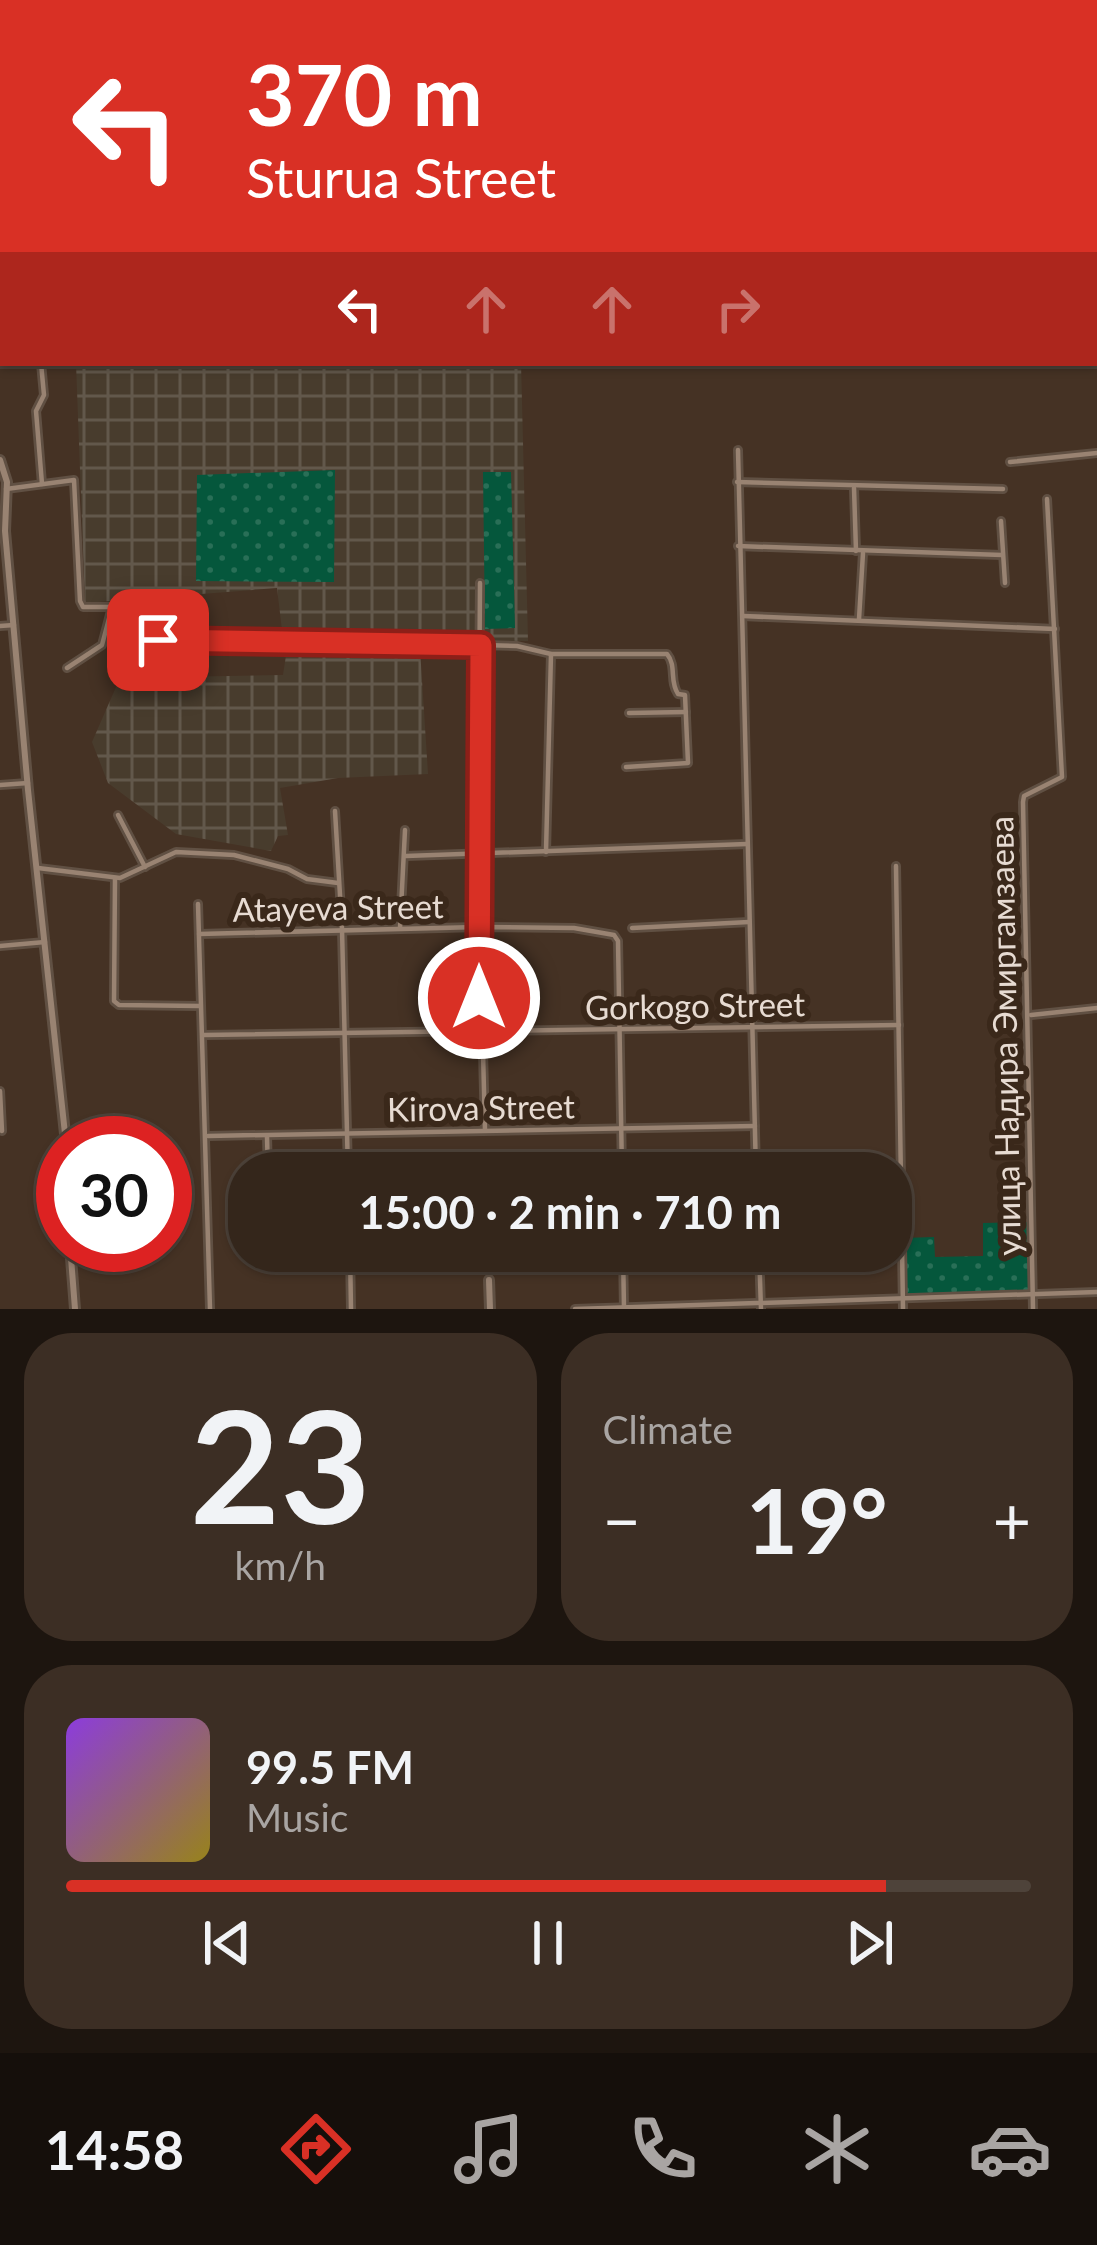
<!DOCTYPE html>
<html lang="en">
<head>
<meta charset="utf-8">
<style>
	body { margin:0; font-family:Lato,sans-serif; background:#3c2e24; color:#f1f3f6; height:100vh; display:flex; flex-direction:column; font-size:45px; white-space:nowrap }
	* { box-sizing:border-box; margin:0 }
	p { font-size:39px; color:#a9a5a3 }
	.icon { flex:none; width:66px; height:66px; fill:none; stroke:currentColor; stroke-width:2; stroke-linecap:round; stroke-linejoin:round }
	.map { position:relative; height:1309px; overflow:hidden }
	.details { display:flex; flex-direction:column; gap:24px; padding:24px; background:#1d150f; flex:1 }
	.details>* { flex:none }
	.hud { position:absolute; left:0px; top:0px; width:1098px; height:366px; box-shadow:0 3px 9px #0004,0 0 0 3px #4e433a; background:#d93025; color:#fff; overflow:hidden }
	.speed { position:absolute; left:36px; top:1116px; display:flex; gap:24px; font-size:60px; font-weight:700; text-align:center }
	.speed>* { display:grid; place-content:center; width:156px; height:156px; border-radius:50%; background:#34261b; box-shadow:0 3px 9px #0004,0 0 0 3px #4e433a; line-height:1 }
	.speed .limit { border:18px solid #d22; background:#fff; color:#111 }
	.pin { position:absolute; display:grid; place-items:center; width:102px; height:102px; color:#fff; margin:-51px; border-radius:24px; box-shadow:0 6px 18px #0006 }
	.me { position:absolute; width:132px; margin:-66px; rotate:0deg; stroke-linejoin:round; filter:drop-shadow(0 0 9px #0008) }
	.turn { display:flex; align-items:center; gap:42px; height:252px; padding:0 48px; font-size:54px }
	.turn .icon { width:156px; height:156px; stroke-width:2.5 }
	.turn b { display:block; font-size:84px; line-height:102px }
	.lanes { display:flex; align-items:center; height:114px; padding:0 48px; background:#0003; justify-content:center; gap:60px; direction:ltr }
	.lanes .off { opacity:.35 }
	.big { font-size:90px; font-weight:700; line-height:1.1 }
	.details .card { flex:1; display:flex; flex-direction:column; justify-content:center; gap:18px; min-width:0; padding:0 42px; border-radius:48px; background:#3c2e24 }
	.details .dial { align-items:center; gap:0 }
	.dial b { font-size:156px; line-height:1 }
	.song { display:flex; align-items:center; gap:36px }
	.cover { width:144px; height:144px; border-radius:18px; background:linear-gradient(135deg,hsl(270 70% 55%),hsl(50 70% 35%)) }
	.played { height:12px; border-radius:6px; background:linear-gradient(90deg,#d93025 85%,#4e433a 85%) }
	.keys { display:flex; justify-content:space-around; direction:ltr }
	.heat { display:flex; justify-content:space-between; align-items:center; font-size:66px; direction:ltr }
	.details .tiles { flex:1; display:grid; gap:24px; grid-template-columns:1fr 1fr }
	.card:last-child { grid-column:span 2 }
	.trip { position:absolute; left:228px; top:1152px; width:684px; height:120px; border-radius:48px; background:#34261b; box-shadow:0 3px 9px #0004,0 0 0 3px #4e433a; font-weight:700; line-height:120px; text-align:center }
	.menu { display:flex; height:192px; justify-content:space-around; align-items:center; background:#150f0b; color:#a9a5a3 }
	.menu .icon { width:84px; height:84px }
	.menu .on { color:#d93025 }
	.menu b { font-size:54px; color:#f1f3f6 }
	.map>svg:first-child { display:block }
	.industrial { fill:url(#industrial-grid) }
	.park { fill:url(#park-dots) }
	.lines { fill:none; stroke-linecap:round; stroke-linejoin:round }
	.minor-casing { stroke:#605043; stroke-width:10 }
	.tertiary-casing { stroke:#605043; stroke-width:12 }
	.minor { stroke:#998372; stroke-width:4.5 }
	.tertiary { stroke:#998372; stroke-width:6 }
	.rail-casing { stroke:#d3c6bc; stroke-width:8 }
	.rail { stroke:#3a281a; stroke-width:3; stroke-dasharray:9; stroke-linecap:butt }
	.route-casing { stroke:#8d1f18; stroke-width:30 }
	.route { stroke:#d93025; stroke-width:21 }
	.labels { text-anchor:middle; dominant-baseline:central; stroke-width:12; stroke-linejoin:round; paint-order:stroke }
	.street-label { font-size:33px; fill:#e7dbd2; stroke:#3a281a }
</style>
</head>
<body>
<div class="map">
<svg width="1097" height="1309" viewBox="0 0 1097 1309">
	<defs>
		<pattern id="industrial-grid" width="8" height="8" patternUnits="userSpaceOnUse" patternTransform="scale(3)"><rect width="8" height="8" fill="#483c2d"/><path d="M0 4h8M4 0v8" fill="none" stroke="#62584b"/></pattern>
		<pattern id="park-dots" width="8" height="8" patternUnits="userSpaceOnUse" patternTransform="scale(3)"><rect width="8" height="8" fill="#05573c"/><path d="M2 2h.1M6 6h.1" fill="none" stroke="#296f57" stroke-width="1.8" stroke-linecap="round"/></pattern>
	</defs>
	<rect width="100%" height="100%" fill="#453224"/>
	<g class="industrial">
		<polygon points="76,363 521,363 528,641 283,638 277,588 85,603"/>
		<polygon points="287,649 420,649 428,774 338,778 280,788 288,835 278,836 271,851 176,834 108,783 92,742 120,678 283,675"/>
	</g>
	<g class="park">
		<polygon points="335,470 334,582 196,581 197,475"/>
		<polygon points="483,472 511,472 515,628 485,629"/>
		<polygon points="1027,1222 1029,1291 904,1294 903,1238 934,1237 935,1257 983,1256 983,1223"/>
	</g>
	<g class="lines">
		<defs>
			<g id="minor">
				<polyline points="0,1 32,2"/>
				<polyline points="41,363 44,395 36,411 42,484"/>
				<polyline points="738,450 756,1173"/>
				<polyline points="1010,462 1097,453"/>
				<polyline points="737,482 1003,489"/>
				<polyline points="854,488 856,551"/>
				<polyline points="6,489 74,480 80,601 83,607 112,607 102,645 67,668"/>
				<polyline points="1001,521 1005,583"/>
				<polyline points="738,546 1002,555"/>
				<polyline points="480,583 478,855 485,1130"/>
				<polyline points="743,616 1055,629"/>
				<polyline points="859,619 863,553"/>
				<polyline points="0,626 14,625"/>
				<path d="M158,640L481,645L517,646L551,654H667C677,666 669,681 678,694L685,695L688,763L626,767"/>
				<polyline points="629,713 686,712"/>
				<polyline points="0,785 28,783"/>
				<polyline points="335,811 342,929 348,1173"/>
				<polyline points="118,815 145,867"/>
				<polyline points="546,852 551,654"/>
				<polyline points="406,856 747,844"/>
				<polyline points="896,866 903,1309"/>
				<polyline points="38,868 120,878 176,852 234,855 288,869 307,879 338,883"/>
				<polyline points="115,878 114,1001 119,1005 200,1006"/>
				<polyline points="198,904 210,1309"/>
				<polyline points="400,928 405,830"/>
				<polyline points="632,928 749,922"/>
				<polyline points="199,934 479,927 574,928 614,935 618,941 622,1173"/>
				<polyline points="0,946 45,942"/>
				<polyline points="1031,1015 1097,1008"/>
				<polyline points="204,1035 899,1025"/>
				<polyline points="0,1091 2,1131"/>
				<polyline points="208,1136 755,1126"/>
				<polyline points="267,1137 268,1173"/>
				<polyline points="350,1251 351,1309"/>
				<polyline points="623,1251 624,1309"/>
				<polyline points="759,1251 761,1309"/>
				<polyline points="575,1309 1097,1292"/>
				<polyline points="1033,1309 1023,802 1024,796 1062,777 1047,499"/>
			</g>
			<g id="tertiary">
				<polyline points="0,460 7,482 5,531 28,790 66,1143"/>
				<polyline points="70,1245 75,1309"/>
				<polyline points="489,1280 490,1309"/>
			</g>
		</defs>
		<use href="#minor" class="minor-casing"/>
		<use href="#tertiary" class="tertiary-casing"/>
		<use href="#minor" class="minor"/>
		<use href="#tertiary" class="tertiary"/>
		<defs>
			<polyline id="rail" points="26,0 28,3"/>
		</defs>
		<use href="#rail" class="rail-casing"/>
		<use href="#rail" class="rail"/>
	</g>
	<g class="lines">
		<defs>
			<polyline id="route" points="158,640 481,645 479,998"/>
		</defs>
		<use href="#route" class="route-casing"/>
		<use href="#route" class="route"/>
	</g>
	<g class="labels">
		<g class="street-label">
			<text transform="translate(338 907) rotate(-1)">Atayeva Street</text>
			<text transform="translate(695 1005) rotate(-1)">Gorkogo Street</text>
			<text transform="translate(1004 1036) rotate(-91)">улица Надира Эмиргамзаева</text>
			<text transform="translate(481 1107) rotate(-1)">Kirova Street</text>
		</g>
	</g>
</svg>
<div class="speed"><div class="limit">30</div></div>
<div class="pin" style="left:158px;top:640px;background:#d93025"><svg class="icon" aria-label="arrive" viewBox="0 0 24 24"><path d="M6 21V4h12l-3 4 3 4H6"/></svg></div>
<svg class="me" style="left:479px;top:998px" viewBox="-20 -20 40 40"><circle r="17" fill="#d93025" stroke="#fff" stroke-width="3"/><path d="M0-11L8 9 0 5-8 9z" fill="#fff"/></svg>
<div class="trip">15:00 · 2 min · 710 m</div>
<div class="hud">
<div class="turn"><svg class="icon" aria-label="left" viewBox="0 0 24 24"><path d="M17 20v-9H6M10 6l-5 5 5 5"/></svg><div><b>370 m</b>Sturua Street</div></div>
<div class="lanes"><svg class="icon" aria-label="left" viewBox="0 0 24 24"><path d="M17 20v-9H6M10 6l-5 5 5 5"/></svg><svg class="icon off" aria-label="ahead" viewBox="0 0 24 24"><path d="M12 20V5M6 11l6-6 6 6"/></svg><svg class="icon off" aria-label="ahead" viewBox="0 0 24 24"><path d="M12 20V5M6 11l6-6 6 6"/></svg><svg class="icon off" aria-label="right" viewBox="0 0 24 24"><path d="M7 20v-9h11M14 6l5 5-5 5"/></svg></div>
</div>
</div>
<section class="details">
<div class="tiles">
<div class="card dial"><b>23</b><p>km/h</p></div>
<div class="card"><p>Climate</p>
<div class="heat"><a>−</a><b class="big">19°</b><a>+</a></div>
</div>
<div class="card">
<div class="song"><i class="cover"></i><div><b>99.5 FM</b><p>Music</p></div></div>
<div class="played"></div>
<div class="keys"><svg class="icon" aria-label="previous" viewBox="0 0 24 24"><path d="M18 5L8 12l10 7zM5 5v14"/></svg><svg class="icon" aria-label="pause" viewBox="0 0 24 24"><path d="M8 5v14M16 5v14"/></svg><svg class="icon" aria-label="next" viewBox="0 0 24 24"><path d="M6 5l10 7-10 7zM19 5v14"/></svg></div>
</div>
</div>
</section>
<nav class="menu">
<b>14:58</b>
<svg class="icon on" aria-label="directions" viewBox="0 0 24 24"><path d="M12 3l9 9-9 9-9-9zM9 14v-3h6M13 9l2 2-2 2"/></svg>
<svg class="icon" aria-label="music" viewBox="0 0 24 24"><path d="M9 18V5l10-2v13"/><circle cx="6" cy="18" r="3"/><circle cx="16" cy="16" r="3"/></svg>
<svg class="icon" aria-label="phone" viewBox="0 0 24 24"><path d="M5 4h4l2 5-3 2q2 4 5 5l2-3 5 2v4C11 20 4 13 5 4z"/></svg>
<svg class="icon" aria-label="climate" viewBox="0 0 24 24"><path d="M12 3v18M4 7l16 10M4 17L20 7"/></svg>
<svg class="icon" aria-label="car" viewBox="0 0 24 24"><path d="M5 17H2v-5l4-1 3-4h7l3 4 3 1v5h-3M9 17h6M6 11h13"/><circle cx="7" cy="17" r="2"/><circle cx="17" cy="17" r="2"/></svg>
</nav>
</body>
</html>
